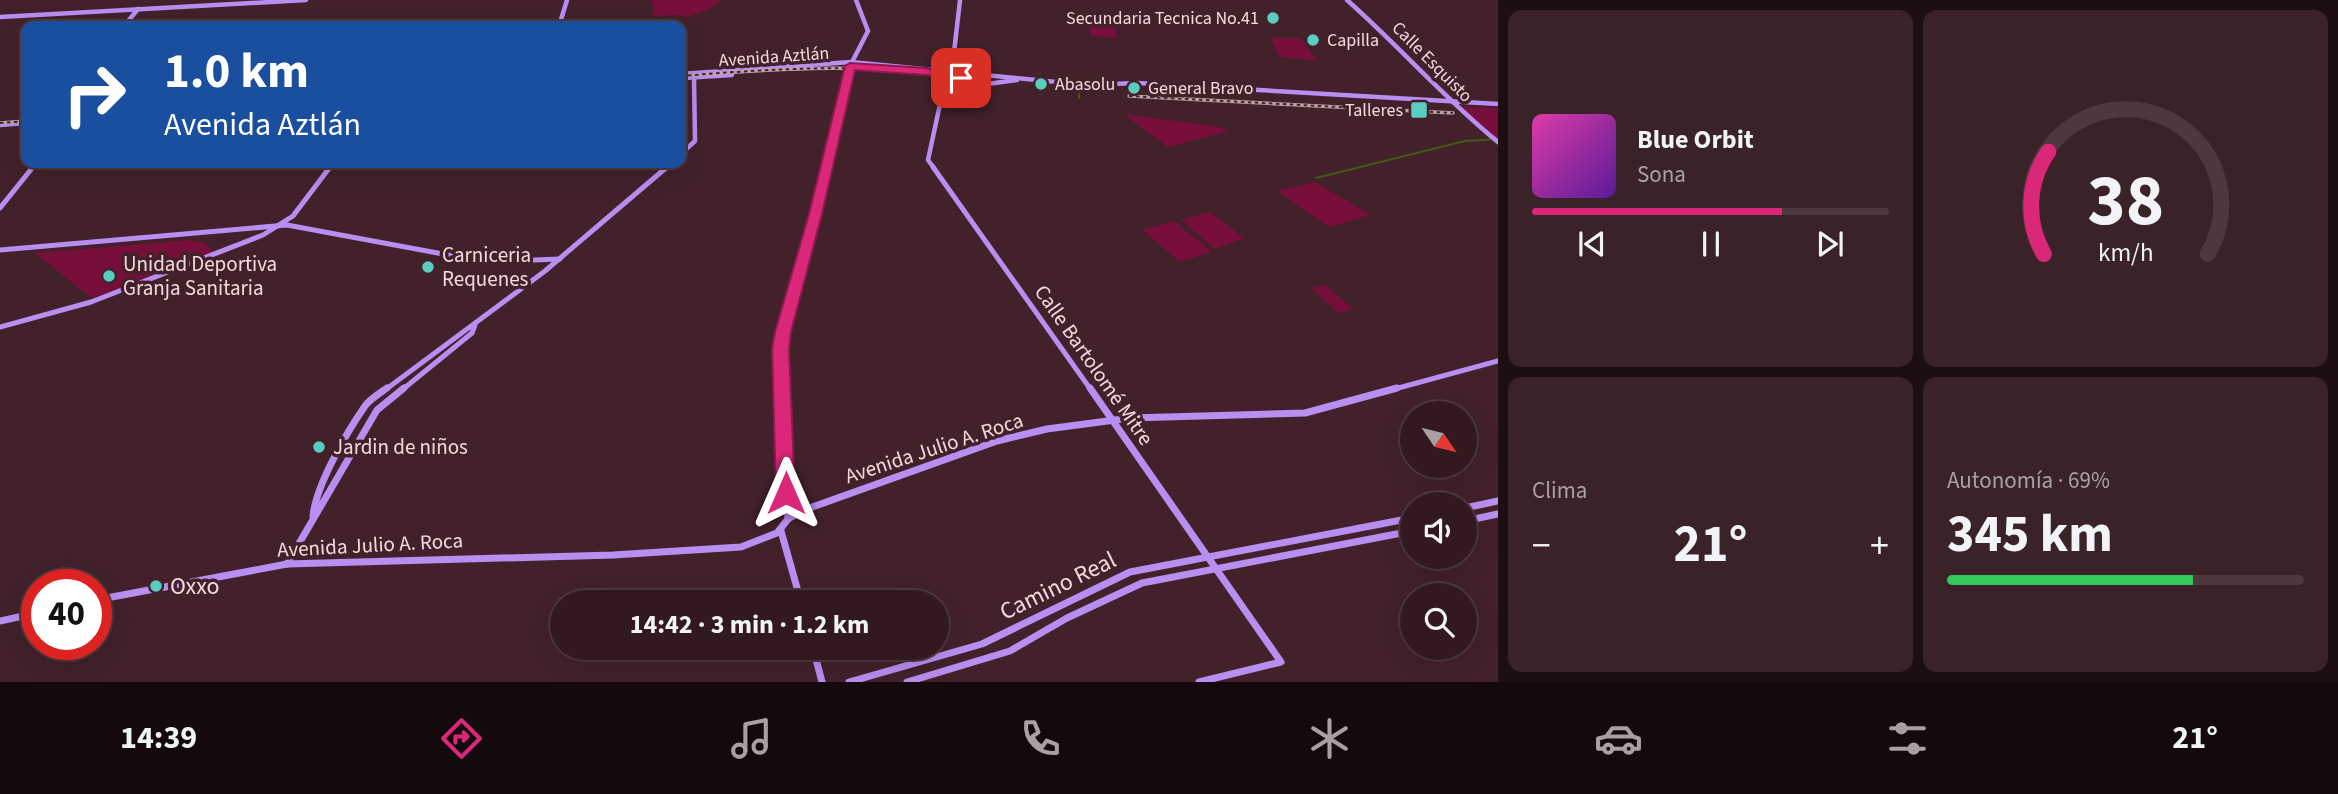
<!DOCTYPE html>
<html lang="es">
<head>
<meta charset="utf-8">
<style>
	body { margin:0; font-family:"Source Sans 3",sans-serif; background:#3a2229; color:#f1f3f6; height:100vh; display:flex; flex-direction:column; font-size:26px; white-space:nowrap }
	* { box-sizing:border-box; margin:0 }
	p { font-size:23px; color:#a8a0a5 }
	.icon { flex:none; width:38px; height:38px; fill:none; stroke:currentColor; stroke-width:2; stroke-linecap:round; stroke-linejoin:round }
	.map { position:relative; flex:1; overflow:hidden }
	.details { display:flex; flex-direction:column; gap:10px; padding:10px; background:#1c0e12; width:840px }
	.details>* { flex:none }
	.top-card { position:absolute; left:21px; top:21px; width:665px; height:147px; border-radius:14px; box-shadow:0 7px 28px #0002,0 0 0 2px #4d383e; background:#1a4fa0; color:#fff; overflow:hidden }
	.needle { width:46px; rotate:125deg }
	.buttons { position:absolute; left:1400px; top:401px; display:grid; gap:14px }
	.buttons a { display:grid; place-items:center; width:77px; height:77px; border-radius:50%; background:#321920; box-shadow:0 7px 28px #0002,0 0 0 2px #4d383e; font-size:35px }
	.speed { position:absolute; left:21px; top:569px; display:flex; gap:14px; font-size:35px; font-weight:700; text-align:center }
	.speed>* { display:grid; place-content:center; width:91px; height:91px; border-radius:50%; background:#321920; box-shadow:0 7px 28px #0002,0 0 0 2px #4d383e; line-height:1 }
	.speed .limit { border:10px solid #d22; background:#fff; color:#111 }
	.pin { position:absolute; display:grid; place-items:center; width:60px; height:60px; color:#fff; margin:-30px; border-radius:14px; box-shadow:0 4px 10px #0006 }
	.me { position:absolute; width:77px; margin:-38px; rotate:0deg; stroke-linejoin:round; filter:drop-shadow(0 0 5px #0008) }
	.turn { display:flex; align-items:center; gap:24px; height:147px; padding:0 28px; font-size:32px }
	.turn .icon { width:91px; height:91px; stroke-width:2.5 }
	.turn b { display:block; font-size:49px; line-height:60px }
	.big { font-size:52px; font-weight:700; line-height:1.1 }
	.details .card { flex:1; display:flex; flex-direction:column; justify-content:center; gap:10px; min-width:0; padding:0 24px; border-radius:14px; background:#3a2229 }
	.details .dial { align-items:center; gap:0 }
	.dial svg { height:182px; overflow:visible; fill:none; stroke:#4d383e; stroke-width:7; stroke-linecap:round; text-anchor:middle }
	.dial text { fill:#f1f3f6; stroke:none }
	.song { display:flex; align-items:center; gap:21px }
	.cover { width:84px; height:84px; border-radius:10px; background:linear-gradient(135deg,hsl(320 70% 55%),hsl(270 70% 35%)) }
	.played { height:7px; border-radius:4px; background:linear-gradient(90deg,#db2777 70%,#4d383e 70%) }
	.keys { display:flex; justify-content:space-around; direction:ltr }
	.heat { display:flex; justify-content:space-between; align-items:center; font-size:38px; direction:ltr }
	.charge { height:10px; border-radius:5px; background:linear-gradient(90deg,#34c759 69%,#4d383e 0) }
	.details .tiles { flex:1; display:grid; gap:10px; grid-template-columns:repeat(2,1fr) }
	.trip { position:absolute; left:550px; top:590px; width:399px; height:70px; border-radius:35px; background:#321920; box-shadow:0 7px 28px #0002,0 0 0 2px #4d383e; font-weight:700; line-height:70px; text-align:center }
	.tabs { display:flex; height:112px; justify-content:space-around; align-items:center; background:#140a0d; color:#a8a0a5 }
	.tabs .icon { width:49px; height:49px }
	.tabs .on { color:#db2777 }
	.tabs b { font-size:32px; color:#f1f3f6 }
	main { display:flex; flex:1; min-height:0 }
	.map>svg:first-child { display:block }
	.green { fill:#780f3b }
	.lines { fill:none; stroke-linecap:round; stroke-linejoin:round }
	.stream { stroke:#465614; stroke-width:2 }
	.secondary-far2 { stroke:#b98ef1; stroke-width:4.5 }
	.secondary-far1 { stroke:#b98ef1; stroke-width:5 }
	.secondary { stroke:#b98ef1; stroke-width:7 }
	.rail-casing { stroke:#bea4aa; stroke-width:3.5 }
	.rail { stroke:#42212a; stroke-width:2; stroke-dasharray:3.5; stroke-linecap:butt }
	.route { fill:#db2777; stroke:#8e194d; stroke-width:2 }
	.poi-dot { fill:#5acebe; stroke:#42212a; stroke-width:2.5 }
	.labels { text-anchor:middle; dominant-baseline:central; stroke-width:7; stroke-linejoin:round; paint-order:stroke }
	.far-poi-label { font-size:18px; fill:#f2dbe0; stroke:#42212a; text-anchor:start }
	.far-street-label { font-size:18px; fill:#f2dbe0; stroke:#42212a }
	.poi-label { font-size:21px; fill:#f2dbe0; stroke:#42212a; text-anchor:start }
	.street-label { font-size:21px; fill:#f2dbe0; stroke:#42212a }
	.near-poi-label { font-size:24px; fill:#f2dbe0; stroke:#42212a; text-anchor:start }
	.near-street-label { font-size:24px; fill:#f2dbe0; stroke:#42212a }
</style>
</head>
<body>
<main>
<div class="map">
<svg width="1498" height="682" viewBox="0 0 1498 682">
	<rect width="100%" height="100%" fill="#42212a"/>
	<g class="green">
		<polygon points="652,0 721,0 709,9 685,18 684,15 654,16"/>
		<polygon points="1089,18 1114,21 1117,38 1090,36"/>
		<polygon points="1271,38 1301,38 1317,61 1279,57"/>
		<polygon points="1455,107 1498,108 1498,142"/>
		<polygon points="1124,114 1219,127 1229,131 1168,147"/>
		<polygon points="1315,182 1371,215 1329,227 1277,191"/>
		<polygon points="1210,212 1244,238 1215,249 1181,220"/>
		<polygon points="1174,221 1212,252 1180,262 1142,230"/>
		<polygon points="190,240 205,243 215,254 92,298 35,253"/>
		<polygon points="1325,285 1353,309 1338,313 1311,288"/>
	</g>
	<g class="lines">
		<g class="stream">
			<polyline points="1070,85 1070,89 1079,92 1079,98"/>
			<polyline points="1316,178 1465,141 1498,139"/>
		</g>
		<g class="secondary-far2">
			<path d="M1347,0C1399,46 1444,98 1498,142"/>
			<polyline points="0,17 306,0"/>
			<polyline points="124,26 138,9"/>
			<polyline points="559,26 567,0"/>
			<polyline points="931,72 987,84 1017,80"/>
			<polyline points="681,74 851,62 1087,85 1137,83 1498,104"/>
			<polyline points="684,78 732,75"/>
			<polyline points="0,125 26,123"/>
			<polyline points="681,154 695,141 694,78"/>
			<polyline points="32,168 36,163"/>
			<polyline points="329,168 333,163"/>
			<polyline points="665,168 671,163"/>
			<polyline points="826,168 850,66 868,31 856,0"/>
			<polyline points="934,168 928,160 945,81 952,70 960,0"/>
		</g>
		<g class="secondary-far1">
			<polyline points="933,167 1091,390"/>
			<polyline points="0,208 33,167"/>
			<polyline points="0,250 287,225 486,262 560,259"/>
			<polyline points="0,327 91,302 263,235 293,216 330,167"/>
			<polyline points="385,390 545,271 667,167"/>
			<polyline points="402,390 472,333 475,325"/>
			<polyline points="782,390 780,349 783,332 826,167"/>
			<polyline points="1391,390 1498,361"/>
		</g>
		<g class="secondary">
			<polyline points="782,388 788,519"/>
			<polyline points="1090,388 1281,662 1199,682"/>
			<polyline points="1465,508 1498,501"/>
			<path d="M313,516C316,485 347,432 365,406C370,399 380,393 387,388"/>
			<polyline points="1465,521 1498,514"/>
			<polyline points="781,531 801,602"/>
			<polyline points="287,564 377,410 404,388"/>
			<polyline points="96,600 287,564 613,555 741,547 777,533 788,519 804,510 997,441 1047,429 1130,418 1305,413 1397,388"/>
			<polyline points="0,621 37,613"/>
			<polyline points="813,648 822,682"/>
			<polyline points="849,682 982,644 1130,572 1412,518"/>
			<polyline points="907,682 1010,651 1067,618 1142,583 1412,531"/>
		</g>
		<defs>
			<g id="rail">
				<path d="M681,76C782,68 879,62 979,80"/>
				<polyline points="1129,96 1453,113"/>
				<polyline points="0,123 26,121"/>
			</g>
		</defs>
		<use href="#rail" class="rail-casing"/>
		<use href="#rail" class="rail"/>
	</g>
	<polygon class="route" points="850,63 926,68 967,78 961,82 926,75 855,70 822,214 791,332 789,349 795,493 792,499 779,499 776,493 772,349 775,332 809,214 845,66"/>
	<g class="poi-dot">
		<circle cx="1273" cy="18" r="7"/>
		<circle cx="1313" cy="40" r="7"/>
		<circle cx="1041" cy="84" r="7"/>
		<circle cx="1134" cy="88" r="7"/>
		<rect x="1410" y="101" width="18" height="18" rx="3.5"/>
		<circle cx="428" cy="267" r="7"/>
		<circle cx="109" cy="276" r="7"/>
		<circle cx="319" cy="447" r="7"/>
		<circle cx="156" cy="586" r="7"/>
	</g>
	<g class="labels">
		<g class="far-poi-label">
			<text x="1259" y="18" text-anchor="end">Secundaria Tecnica No.41</text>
			<text x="1327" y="40">Capilla</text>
			<text x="1055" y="84">Abasolu</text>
			<text x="1148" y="88">General Bravo</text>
			<text x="1403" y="110" text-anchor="end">Talleres</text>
		</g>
		<g class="far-street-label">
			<text transform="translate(774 57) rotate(-4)">Avenida Aztlán</text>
			<text transform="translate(1432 62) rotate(45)">Calle Esquisto</text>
		</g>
		<g class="poi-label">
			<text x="442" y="255">Carniceria<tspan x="442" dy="24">Requenes</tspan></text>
			<text x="123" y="264">Unidad Deportiva<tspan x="123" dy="24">Granja Sanitaria</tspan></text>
			<text x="333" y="447">Jardin de niños</text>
		</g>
		<g class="street-label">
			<text transform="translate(1094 365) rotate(55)">Calle Bartolomé Mitre</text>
			<text transform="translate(934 448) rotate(-18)">Avenida Julio A. Roca</text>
			<text transform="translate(370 545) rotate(-3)">Avenida Julio A. Roca</text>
		</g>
		<g class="near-poi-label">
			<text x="170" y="586">Oxxo</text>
		</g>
		<g class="near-street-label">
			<text transform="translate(1058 586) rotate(-26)">Camino Real</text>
		</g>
	</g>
</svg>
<div class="buttons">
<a><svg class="needle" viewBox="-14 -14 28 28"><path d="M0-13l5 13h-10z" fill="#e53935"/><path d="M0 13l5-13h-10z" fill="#a8a0a5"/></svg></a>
<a><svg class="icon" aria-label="sound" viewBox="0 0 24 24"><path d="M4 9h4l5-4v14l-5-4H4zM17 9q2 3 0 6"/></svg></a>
<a><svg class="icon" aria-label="search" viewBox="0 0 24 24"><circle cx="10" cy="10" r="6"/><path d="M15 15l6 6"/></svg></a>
</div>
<div class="speed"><div class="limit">40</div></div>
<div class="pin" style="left:961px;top:78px;background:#d93025"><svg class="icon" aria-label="arrive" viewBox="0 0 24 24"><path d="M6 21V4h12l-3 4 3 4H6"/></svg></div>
<svg class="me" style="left:786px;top:493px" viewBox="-20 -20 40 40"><path d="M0-17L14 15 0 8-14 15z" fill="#db2777" stroke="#fff" stroke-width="4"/></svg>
<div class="trip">14:42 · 3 min · 1.2 km</div>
<div class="top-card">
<div class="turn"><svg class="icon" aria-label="right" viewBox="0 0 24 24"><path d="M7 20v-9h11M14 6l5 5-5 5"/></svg><div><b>1.0 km</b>Avenida Aztlán</div></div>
</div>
</div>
<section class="details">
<div class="tiles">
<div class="card">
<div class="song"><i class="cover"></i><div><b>Blue Orbit</b><p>Sona</p></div></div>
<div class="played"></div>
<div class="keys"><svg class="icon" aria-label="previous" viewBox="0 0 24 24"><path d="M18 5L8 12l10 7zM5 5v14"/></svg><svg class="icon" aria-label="pause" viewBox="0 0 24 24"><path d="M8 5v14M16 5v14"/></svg><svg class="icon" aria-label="next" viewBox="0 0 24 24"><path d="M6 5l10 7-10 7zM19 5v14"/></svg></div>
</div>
<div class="card dial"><svg viewBox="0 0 100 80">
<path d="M14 69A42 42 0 1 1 86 69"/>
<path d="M14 69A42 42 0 0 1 16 24" stroke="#db2777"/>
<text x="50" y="56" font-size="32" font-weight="700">38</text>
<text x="50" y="72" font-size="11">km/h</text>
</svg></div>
<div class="card"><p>Clima</p>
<div class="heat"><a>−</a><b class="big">21°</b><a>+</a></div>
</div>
<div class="card"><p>Autonomía · 69%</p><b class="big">345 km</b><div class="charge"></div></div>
</div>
</section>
</main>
<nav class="tabs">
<b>14:39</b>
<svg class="icon on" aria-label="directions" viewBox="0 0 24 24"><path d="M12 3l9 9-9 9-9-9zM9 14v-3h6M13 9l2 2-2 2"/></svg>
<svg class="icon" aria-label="music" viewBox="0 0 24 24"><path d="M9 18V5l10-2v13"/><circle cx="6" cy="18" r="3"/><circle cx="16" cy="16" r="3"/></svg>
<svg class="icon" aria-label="phone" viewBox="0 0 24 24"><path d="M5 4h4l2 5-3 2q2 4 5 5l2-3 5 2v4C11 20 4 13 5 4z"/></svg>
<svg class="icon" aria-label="climate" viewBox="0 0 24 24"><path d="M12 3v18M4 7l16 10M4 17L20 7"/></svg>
<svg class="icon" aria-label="car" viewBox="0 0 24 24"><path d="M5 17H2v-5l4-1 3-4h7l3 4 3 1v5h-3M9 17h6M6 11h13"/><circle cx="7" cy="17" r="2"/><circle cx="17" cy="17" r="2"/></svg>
<svg class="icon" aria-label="filters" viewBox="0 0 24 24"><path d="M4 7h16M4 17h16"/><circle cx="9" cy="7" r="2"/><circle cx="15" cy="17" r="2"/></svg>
<b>21°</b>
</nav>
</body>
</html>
